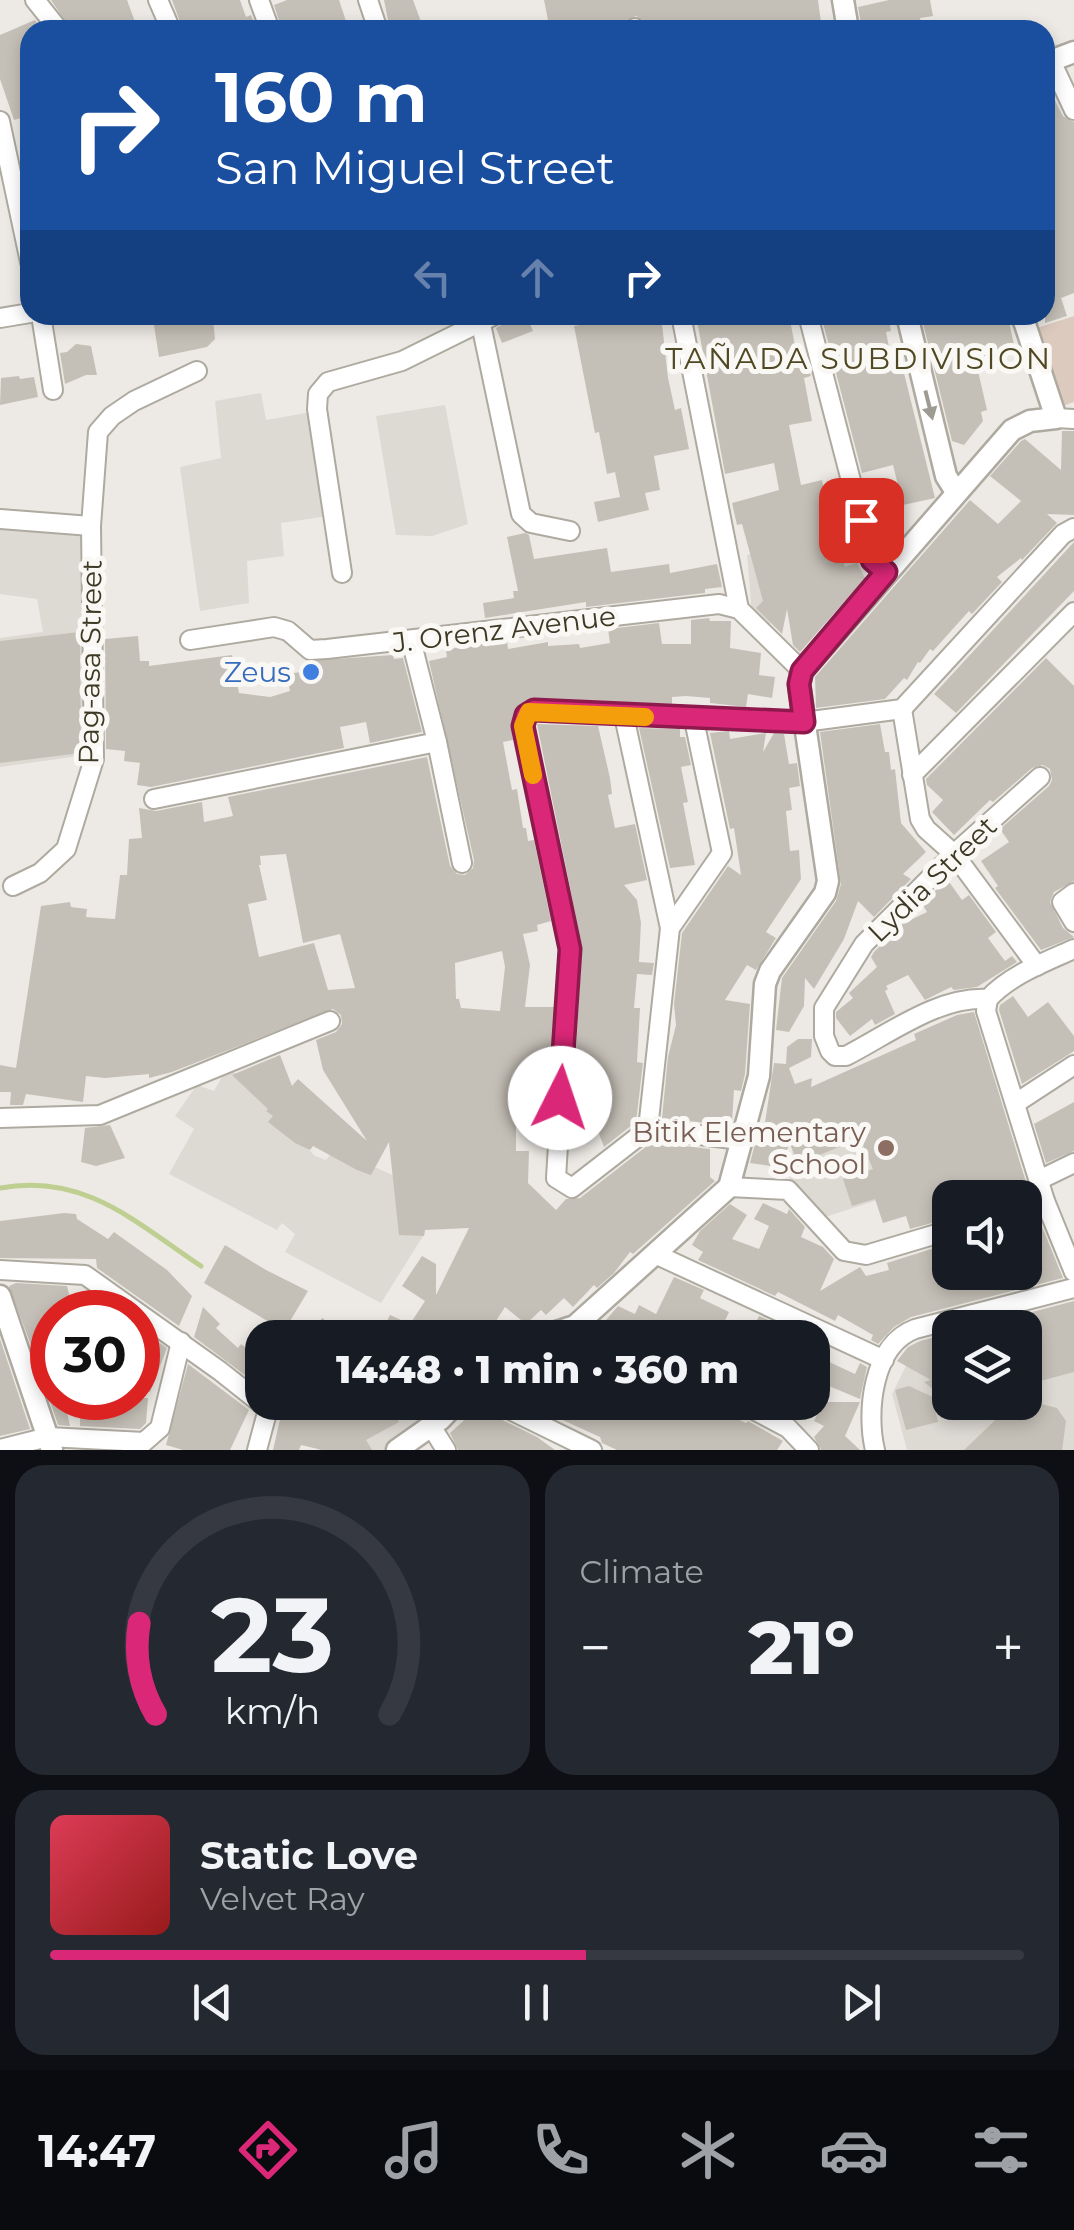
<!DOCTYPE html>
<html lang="en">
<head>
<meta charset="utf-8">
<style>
	body { margin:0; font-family:Montserrat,sans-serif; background:#242831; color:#f1f3f6; height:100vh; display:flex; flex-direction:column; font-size:38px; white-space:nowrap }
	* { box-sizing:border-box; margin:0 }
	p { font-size:32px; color:#9ea1a6 }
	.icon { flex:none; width:55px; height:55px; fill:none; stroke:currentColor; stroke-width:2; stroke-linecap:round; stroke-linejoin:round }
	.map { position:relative; height:1450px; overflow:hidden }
	.sheet { display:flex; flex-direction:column; gap:15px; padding:15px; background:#0d0f14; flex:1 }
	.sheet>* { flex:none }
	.hud { position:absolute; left:20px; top:20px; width:1035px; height:305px; border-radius:30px; box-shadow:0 5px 15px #0003; background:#1a4fa0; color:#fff; overflow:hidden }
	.controls { position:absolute; left:932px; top:1180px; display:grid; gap:20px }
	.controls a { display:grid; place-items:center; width:110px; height:110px; border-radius:20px; background:#171b24; box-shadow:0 5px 15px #0003; font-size:50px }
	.speed { position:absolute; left:30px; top:1290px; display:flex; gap:20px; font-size:50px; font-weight:700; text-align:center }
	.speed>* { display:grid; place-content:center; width:130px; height:130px; border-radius:50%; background:#171b24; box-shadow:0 5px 15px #0003; line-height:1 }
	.speed .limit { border:15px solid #d22; background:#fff; color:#111 }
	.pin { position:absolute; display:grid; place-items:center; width:85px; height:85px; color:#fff; margin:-42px; border-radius:20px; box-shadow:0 5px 15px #0006 }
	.me { position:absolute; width:110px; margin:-55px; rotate:4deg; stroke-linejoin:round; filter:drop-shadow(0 0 8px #0008) }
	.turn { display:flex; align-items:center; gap:35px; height:210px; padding:0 30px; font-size:45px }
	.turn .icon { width:130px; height:130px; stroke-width:2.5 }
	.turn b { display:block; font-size:70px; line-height:85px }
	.lanes { display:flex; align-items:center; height:95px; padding:0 30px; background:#0003; justify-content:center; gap:50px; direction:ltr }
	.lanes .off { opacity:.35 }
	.big { font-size:75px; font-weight:800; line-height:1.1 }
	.sheet .widget { flex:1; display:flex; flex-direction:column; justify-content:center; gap:15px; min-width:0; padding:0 35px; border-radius:30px; background:#242831 }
	.sheet .dial { align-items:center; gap:0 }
	.dial svg { height:260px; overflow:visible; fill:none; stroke:#363941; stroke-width:7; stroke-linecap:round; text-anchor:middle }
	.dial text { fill:#f1f3f6; stroke:none }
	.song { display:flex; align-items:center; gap:30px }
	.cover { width:120px; height:120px; border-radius:15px; background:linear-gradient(135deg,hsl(350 70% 55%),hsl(0 70% 35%)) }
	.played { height:10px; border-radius:5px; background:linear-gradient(90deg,#db2777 55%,#363941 55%) }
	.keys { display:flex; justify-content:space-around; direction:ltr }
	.heat { display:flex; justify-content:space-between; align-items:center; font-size:55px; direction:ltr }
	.sheet .tiles { flex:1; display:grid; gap:15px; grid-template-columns:1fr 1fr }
	.widget:last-child { grid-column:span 2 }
	.trip { position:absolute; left:245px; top:1320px; width:585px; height:100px; border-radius:30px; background:#171b24; box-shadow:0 5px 15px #0003; font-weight:800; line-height:100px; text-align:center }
	.dock { display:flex; height:160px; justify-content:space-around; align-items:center; background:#090b0e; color:#9ea1a6 }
	.dock .icon { width:70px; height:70px }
	.dock .on { color:#db2777 }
	.dock b { font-size:45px; color:#f1f3f6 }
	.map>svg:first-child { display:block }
	.built { fill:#ddd9d3 }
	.green { fill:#ddcabf }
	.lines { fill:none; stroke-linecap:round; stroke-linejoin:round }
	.stream { stroke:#bfce91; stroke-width:5 }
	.building { fill:#c5c0b7; fill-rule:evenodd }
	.minor-casing { stroke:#aeaaa0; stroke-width:22 }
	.tertiary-casing { stroke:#aeaaa0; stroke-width:25 }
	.minor { stroke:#fff; stroke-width:18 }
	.tertiary { stroke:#fff; stroke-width:20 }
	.oneway { fill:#9e9c92 }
	.route-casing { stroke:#8e194d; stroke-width:25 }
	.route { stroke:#db2777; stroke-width:18 }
	.slow { stroke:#f59e0b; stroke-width:18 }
	.shop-dot { fill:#3f7fe0; stroke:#faf8f5; stroke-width:4 }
	.education-dot { fill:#8d6e63; stroke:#faf8f5; stroke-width:4 }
	.labels { text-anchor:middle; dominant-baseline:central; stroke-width:10; stroke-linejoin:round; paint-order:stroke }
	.street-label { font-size:28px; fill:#3e3925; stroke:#faf8f5 }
	.shop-label { font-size:28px; fill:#366cbe; stroke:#faf8f5; text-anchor:end }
	.education-label { font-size:28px; fill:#785e54; stroke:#faf8f5; text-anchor:end }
	.neighbourhood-label { font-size:30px; letter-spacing:2.5px; fill:#4f4822; stroke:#faf8f5 }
</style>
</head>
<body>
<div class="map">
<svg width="1074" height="1450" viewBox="0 0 1074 1450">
	<rect width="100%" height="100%" fill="#edeae5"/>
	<g class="built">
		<polygon points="261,393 266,420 312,412 328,516 281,523 284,556 247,561 249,603 200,611 180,467 221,458 215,401"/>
		<polygon points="445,405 468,524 432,536 396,535 376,416"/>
		<polygon points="0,528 86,534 94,754 0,767 0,638 43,632 37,599 0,594"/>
		<polygon points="851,529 867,574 842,609 806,580 766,629 752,614 747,555"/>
		<polygon points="949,1064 986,1165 822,1218 789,1177 796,1130"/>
		<polygon points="228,1066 315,1156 326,1160 335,1149 401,1179 425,1233 381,1303 285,1252 295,1234 282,1223 277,1230 169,1174 194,1129 175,1116 197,1085 214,1091"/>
		<polygon points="1074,1301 1074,1450 907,1450 892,1394 915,1348 950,1402 1025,1402 1025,1328"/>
		<polygon points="362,1403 398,1403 431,1422 385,1450 319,1450 316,1445 320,1426"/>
	</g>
	<polygon class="green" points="1074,316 1074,402 1063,406 1037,328"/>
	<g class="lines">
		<path class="stream" d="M0,1188C85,1173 135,1222 201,1266"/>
	</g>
	<g class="building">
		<polygon points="51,0 127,0 138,30 71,30"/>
		<polygon points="172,0 240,0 246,17 251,15 257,30 183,30"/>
		<polygon points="287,0 339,0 349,30 282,30 274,5"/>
		<polygon points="384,0 413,0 424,30 390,30"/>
		<polygon points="544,0 818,0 822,30 677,30 676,25 648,30 645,21 636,16 625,21 622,30 550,30"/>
		<polygon points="889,0 930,0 933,16 920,18 922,30 862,30 858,7"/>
		<polygon points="35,20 43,30 30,30 30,115 14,120 0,79 0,35"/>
		<polygon points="1045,81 1063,116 1074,122 1074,293 1061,298 1067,316 1045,323"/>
		<polygon points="30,156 30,202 21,158"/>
		<polygon points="158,315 199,315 202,323 213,320 215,339 207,347 159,357 153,319"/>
		<polygon points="520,315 526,315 533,331 502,343 496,328"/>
		<polygon points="590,315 661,315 668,378 675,410 681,408 689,449 654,456 660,490 645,493 649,510 598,522 594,502 620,497 615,472 607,474 599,432 595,433 574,326 591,323"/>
		<polygon points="696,315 789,315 797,356 806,357 811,376 804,378 812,421 789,425 801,485 822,480 828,507 843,503 850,532 835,535 845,567 857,563 865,578 800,652 793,645 787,609 782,634 756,608 763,601 742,524 737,525 732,503 779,490 774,463 725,474"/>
		<polygon points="821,315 888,315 891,331 886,332 893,367 902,365 935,498 903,505 893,465 862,473"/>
		<polygon points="921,315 1001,315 1002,319 1008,318 1016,353 995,358 997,367 978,371 987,410 981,412 983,421 964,445 952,441"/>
		<polygon points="76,344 91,346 97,375 86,375 65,384 60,353 67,352"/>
		<polygon points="19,376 20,379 34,377 38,397 0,405 1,378"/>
		<polygon points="1062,431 1074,431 1074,515 1047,514 1057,523 1022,560 1021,558 997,577 1002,582 972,614 969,611 933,651 930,649 920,663 918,662 907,680 904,678 885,699 816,708 815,677 970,500 998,524 1021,501 990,476 1021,441 1025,439 1061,470"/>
		<polygon points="525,533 529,535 534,559 607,548 611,572 669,564 670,573 717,564 722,587 705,589 705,593 586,607 586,602 485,618 483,603 514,598 513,591 518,591 507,537"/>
		<polygon points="1074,542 1074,591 956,713 934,694"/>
		<path d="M709,618L710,621H731L730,648L761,653L759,675L775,677L772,698L748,694L746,707L710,703V698L686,696L672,697V704L535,699L516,708L511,725L513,740L503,742L512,790L517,789L523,828H526L528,841L534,840L551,921L537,925L538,931L523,934L530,965L525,1007H554L547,1118L516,1114V1151H529L528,1183L556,1210L566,1199L580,1198L652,1142L710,1149V1177L715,1181L633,1254L630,1252L614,1273L597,1288L594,1285L573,1307L564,1298L546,1315L541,1310L526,1324L505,1307L492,1327L489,1324L480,1338H379L390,1315L410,1324L425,1301L402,1286L422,1256L436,1264V1295L469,1228L425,1230L424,1236L399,1235L389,1142L371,1175L357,1170L313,1146L310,1150L295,1143L268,1122L273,1116L266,1111L268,1109L232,1075L280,1055L292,1086L298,1079L367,1141L323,1070L316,1040L336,1032L342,1024L341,1015L333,1009L172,1072L149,1078V1074L105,1078L86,1076L83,1102L26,1094L23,1105H10L11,1092H0V1065L16,1068L41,906L70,902L71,907L87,909L86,917L115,919L120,875H127L129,839L142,838L139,808L156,811L202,802L204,822L233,816L228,797L427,757L450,866L457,874L465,875L473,868L474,860L429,661L447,657L446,651L458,647L507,641L508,649L548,642V646L579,644L580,648L610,643L608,629L659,623L662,644H691V620ZM286,854L303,943L340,934L355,988L328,990L314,943L259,957L248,904L267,900L259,865H261L260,856ZM502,951L505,967L500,1011L461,1008L459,999H456L455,963Z"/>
		<polygon points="80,632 81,753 0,763 0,641"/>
		<polygon points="138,636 140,661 149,661 149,666 232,655 239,693 270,697 290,691 287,674 308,671 306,661 393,655 394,659 403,658 422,732 370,743 366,722 340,727 344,748 151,787 137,785 140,763 124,761 125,751 106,749 105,639"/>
		<polygon points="1046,658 1074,686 1074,881 1054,892 1050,902 1063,928 1074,937 1041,950 995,888 998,886 981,861 1009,842 1000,829 1049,786 1052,780 1050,769 1043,765 1032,768 993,802 990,800 954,835 932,812 943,800 927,785 926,779"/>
		<polygon points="537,724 598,726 610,778 612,794 608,795 615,828 635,824 647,880 624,885 637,900 641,923 639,962 654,963 652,975 637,974 634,1008 640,1008 637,1062 643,1063 636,1122 604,1147 585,1096 581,1139 571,1138 582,947"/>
		<polygon points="880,724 885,752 889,752 891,770 895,769 901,823 926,852 903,874 911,879 874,917 858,901 844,939 814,989 805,978 804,1006 789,1032 776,1030 782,978 836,901 841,884 820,732"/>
		<polygon points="639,728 680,729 680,737 685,737 691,765 681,767 688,802 683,803 695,865 670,868"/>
		<polygon points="729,731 730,739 766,733 763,752 774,733 784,734 789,764 797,763 800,786 789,788 792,810 786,811 790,851 799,850 801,879 766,932 776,938 756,970 747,965 725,1000 750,1004 745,1074 741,1091 734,1090 732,1122 722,1125 662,1118 668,1057 676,1025 674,1004 682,933 728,866 741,875 734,828 730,829 710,733"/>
		<polygon points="947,879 962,900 969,895 996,932 988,938 1005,961 1012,956 1017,962 977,987 954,990 951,987 925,1000 908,975 886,986 888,989 885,991 895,1014 875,1025 872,1019 850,1036 836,1018 836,1012 853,998 849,993 877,967 871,957 874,952 902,924 927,912 922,904"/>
		<polygon points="1013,996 1028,1017 1048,1002 1074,1036 1074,1051 1022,1084 999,1010 1000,1005"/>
		<polygon points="974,1012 1029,1192 1007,1198 950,1198 950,1218 910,1229 906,1216 883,1223 875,1199 852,1206 843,1179 873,1169 860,1138 798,1164 790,1144 778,1167 750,1163 759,1128 764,1129 774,1063 786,1064 787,1047 798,1039 812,1039 811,1057 789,1068 795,1084 812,1078 811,1087 916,1040 914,1034 957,1015"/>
		<polygon points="1074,1102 1074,1151 1046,1163 1034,1124"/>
		<polygon points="110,1125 125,1158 96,1166 81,1162 85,1128"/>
		<polygon points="763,1203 787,1214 789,1209 805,1227 801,1237 823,1247 834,1259 820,1291 860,1267 866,1276 889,1270 887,1263 950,1243 950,1272 1025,1272 1025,1220 1038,1217 1063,1278 911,1317 894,1327 878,1344 871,1340 873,1335 838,1315 835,1321 778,1292 775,1296 698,1260 703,1252 692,1245 700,1231 730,1204 747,1215 732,1239 759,1249 769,1226 754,1219"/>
		<polygon points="64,1213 76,1214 77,1219 108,1239 114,1232 167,1270 192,1296 179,1326 97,1268 96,1259 0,1258 0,1221"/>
		<polygon points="225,1245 266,1270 308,1291 280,1338 262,1338 262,1367 254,1382 194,1337 203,1307 220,1324 216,1328 238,1348 241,1344 249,1350 274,1325 204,1283"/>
		<polygon points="674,1277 704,1290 700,1298 729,1312 717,1338 623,1338 627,1330 606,1320 618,1306 635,1314 639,1305 656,1314"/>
		<polygon points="16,1283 67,1286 72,1307 86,1291 113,1311 52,1312 52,1342 32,1348 9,1286"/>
		<polygon points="1074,1301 1074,1372 1025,1385 1025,1328 971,1328"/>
		<polygon points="759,1316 784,1327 779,1338 748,1338"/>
		<polygon points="322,1318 354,1338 309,1338"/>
		<polygon points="138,1328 167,1348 150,1392 138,1389"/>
		<polygon points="950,1333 950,1403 924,1382 931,1380 897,1361 908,1347 920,1341"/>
		<polygon points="0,1339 30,1429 0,1436"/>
		<polygon points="812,1354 855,1374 860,1363 867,1367 860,1399 812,1379"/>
		<polygon points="188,1364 249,1410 230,1450 183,1450 166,1445"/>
		<polygon points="52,1371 52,1398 64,1398 70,1426 58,1425 41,1374"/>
		<polygon points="909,1386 950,1405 935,1409 938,1422 906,1430 895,1390"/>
		<polygon points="90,1398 148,1398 146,1423 140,1429 80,1426 80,1415 94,1415"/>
		<polygon points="1025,1400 1057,1408 1066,1421 1062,1450 964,1450 1014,1402"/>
		<polygon points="284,1402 322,1402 346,1414 366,1402 389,1402 399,1422 366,1440 372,1450 322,1450 301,1445 299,1450 273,1450"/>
		<polygon points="523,1402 688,1402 714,1415 717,1409 746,1423 748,1421 783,1441 777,1450 617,1450 602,1443 600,1437"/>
		<polygon points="824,1402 860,1402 845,1436 860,1450 821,1450 814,1437 824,1426 814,1421"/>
		<polygon points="482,1404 488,1413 537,1437 555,1450 458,1450 450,1433"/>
	</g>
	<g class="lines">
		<defs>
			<g id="minor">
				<polyline points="35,0 59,30"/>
				<polyline points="158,0 171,30"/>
				<polyline points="259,0 270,30"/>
				<polyline points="368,0 378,30"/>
				<polyline points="635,28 635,30"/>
				<polyline points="1051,61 1074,110"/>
				<polyline points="0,121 30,262"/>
				<polyline points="41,315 53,390"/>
				<polyline points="681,315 739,609"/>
				<polyline points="808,315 870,554 875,565 886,572"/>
				<polyline points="0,318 30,313"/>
				<polyline points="481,324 521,514 531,523 570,531"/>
				<polyline points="1056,418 1074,419"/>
				<polyline points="0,519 91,526"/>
				<polyline points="342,573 317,409 318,394 328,382 402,361 495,315"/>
				<polyline points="190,640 274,627 288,631 310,650 327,649 719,604 739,609 802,671"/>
				<polyline points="902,709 920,819 926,829 954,854 1037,966"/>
				<polyline points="624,716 670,928"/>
				<polyline points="437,742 462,863"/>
				<polyline points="912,775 1074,612"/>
				<polyline points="154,799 437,742 411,640"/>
				<polyline points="13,886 40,873 66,849 94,759 91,526 98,432 112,416 134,401 197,371"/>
				<polyline points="1074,893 1062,902 1074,922"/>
				<path d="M988,999C938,996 889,1034 846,1056H835L830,1051L824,1036V1008L864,944L954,854L1040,777"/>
				<polyline points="988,999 986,1011 1045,1201 1074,1272"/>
				<path d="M988,999C1010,975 1045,962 1074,949"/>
				<polyline points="1016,1103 1074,1065"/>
				<polyline points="0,1118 100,1115 330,1021"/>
				<polyline points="648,1129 670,928 722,853 694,720"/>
				<polyline points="741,1140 648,1129 572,1188 556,1178 570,949 523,727 526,715 535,711 804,722 902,709 1063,534 1074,528"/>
				<polyline points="1039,1180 1074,1163"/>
				<polyline points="729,1187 788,1190 844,1251 866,1255 950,1230"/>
				<polyline points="1025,1207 1045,1201"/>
				<polyline points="655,1254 884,1360"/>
				<polyline points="0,1270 85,1275 220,1371 268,1409 257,1450"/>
				<polyline points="575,1326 600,1338"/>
				<polyline points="494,1402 592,1450"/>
				<polyline points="739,1402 788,1428 809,1450"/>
				<polyline points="431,1426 446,1450"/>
				<polyline points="0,1449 48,1437 144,1442 160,1428 181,1342"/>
				<path d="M875,1450C866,1413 872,1345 915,1329L1074,1288"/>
			</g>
			<g id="tertiary">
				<polyline points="843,0 848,30"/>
				<polyline points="1045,63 1074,52"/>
				<polyline points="907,315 946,476 956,492"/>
				<polyline points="0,1296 52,1450"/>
				<polyline points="538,1338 575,1326 729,1187 759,1076 765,984 770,971 825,893 828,881 799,684 802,671 1012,430 1030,421 1056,418 1022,315"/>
				<polyline points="397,1450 441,1419 457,1402"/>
			</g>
		</defs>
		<use href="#minor" class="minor-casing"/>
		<use href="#tertiary" class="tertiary-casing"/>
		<use href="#minor" class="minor"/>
		<use href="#tertiary" class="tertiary"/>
	</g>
	<defs><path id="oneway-solid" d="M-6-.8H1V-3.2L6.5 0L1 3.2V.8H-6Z" transform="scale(2.5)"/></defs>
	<use class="oneway" href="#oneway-solid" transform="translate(929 405) rotate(76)"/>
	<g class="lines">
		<defs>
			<polyline id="route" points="560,1098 570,949 523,726 526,715 534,710 804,722 799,684 802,671 886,572 872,560 861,520"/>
		</defs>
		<use href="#route" class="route-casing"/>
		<use href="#route" class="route"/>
		<polyline class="slow" points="533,775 523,726 529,712 645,717"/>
	</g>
	<circle class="shop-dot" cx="311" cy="672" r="10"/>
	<circle class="education-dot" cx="886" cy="1148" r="10"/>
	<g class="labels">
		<g class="street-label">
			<text transform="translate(504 629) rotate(-7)">J. Orenz Avenue</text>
			<text transform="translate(90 662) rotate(-89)">Pag-asa Street</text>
			<text transform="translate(932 879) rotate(-44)">Lydia Street</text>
		</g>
		<g class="shop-label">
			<text x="291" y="672">Zeus</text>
		</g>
		<g class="education-label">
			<text x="866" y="1132">Bitik Elementary<tspan x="866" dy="32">School</tspan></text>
		</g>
		<g class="neighbourhood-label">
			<text x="859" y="358">TAÑADA SUBDIVISION</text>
		</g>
	</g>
</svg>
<div class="controls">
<a><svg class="icon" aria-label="sound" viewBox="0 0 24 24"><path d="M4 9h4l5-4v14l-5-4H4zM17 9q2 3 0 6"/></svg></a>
<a><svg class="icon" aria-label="layers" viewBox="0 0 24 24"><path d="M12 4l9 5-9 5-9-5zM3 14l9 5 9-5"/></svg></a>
</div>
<div class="speed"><div class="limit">30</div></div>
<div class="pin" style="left:861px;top:520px;background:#d93025"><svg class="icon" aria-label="arrive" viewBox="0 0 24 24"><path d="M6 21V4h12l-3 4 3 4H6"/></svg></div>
<svg class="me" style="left:560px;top:1098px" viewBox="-20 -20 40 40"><circle r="19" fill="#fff"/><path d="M0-13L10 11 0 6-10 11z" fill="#db2777"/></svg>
<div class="trip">14:48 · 1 min · 360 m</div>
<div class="hud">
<div class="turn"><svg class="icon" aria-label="right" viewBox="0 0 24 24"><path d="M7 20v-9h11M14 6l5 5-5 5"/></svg><div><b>160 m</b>San Miguel Street</div></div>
<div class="lanes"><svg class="icon off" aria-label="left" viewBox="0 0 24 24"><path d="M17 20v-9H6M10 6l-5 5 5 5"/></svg><svg class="icon off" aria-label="ahead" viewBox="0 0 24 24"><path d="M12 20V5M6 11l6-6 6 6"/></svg><svg class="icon" aria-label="right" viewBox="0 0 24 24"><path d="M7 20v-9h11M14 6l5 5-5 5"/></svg></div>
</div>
</div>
<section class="sheet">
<div class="tiles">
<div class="widget dial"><svg viewBox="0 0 100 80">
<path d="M14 69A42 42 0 1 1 86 69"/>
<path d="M14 69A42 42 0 0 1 9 41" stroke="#db2777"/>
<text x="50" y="56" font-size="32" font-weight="700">23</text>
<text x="50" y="72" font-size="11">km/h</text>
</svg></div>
<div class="widget"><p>Climate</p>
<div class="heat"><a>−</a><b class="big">21°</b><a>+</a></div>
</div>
<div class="widget">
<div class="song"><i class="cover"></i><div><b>Static Love</b><p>Velvet Ray</p></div></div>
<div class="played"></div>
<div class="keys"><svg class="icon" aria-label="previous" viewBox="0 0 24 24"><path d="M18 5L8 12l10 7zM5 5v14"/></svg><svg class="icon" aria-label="pause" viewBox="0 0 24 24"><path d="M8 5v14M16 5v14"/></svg><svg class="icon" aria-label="next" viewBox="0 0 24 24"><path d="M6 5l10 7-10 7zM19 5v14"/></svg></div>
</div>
</div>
</section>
<nav class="dock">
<b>14:47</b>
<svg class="icon on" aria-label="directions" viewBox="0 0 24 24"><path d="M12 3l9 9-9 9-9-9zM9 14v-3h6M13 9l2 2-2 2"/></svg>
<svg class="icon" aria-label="music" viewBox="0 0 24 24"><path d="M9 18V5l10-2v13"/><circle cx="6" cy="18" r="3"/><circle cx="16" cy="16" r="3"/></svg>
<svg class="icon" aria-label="phone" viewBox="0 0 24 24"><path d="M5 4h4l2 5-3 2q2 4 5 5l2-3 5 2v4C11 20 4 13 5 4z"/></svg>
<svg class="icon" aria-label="climate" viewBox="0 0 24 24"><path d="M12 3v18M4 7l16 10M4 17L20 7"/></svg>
<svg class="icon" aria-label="car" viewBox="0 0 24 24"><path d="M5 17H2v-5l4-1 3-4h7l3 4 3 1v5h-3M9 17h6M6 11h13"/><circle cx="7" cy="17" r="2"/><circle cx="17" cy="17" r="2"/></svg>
<svg class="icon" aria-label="filters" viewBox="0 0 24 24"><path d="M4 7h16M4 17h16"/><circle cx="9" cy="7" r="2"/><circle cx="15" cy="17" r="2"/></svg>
</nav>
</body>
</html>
